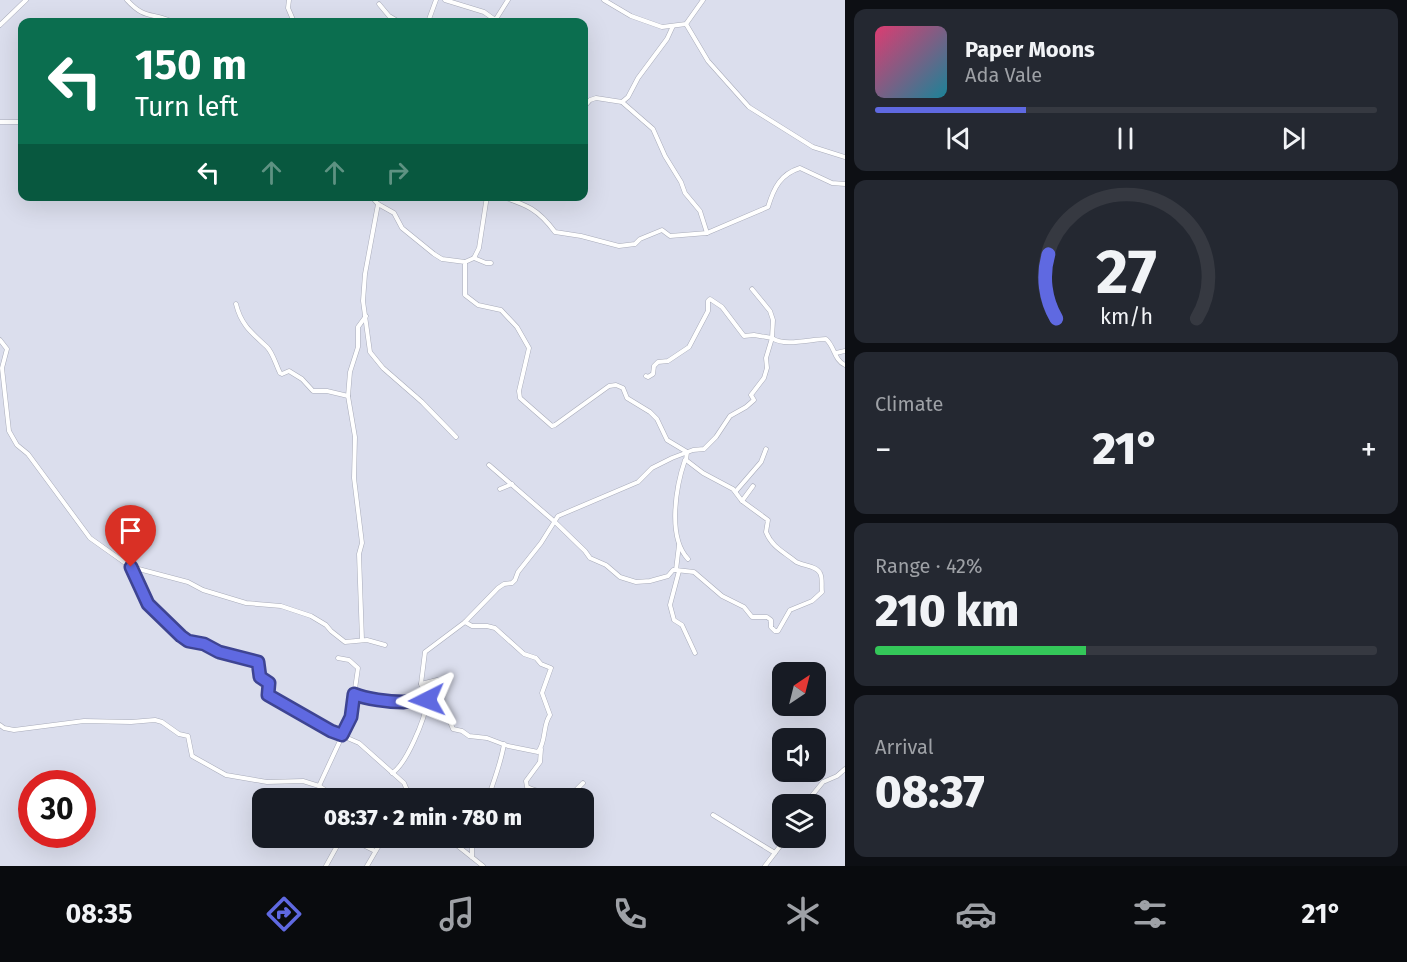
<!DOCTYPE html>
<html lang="en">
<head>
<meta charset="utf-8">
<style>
	body { margin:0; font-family:"Fira Sans",sans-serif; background:#242831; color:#f1f3f6; height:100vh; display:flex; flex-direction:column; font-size:22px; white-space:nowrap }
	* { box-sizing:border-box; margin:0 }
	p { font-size:20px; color:#9ea1a6 }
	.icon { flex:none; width:33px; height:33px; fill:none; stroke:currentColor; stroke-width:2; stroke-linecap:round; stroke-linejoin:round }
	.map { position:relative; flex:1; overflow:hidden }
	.panel { display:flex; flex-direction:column; gap:9px; padding:9px; background:#0d0f14; width:562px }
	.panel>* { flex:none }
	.hud { position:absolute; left:18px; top:18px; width:570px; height:183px; border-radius:12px; box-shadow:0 6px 24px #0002; background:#0b6e4f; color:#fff; overflow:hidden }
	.needle { width:39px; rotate:35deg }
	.controls { position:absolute; left:772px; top:662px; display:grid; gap:12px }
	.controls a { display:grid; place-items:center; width:54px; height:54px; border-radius:12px; background:#171b24; box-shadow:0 6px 24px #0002; font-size:30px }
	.speed { position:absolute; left:18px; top:770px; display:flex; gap:12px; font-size:30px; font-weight:700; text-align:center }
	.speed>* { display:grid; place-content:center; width:78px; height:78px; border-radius:50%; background:#171b24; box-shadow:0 6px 24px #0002; line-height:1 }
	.speed .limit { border:9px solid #d22; background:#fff; color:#111 }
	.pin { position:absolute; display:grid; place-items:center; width:51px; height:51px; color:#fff; margin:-62px -26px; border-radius:50% 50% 50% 0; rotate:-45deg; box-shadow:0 0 6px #0007 }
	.pin .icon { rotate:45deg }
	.me { position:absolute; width:66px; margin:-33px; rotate:267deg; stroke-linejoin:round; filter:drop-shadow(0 0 4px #0008) }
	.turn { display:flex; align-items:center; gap:21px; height:126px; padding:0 18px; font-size:27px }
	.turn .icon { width:78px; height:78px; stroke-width:2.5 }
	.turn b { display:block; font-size:42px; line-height:51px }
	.lanes { display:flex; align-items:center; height:57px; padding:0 18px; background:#0003; justify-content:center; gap:30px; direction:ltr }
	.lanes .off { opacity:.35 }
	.big { font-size:45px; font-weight:800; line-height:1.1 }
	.panel .tile { flex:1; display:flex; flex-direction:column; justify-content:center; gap:9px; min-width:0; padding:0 21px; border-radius:12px; background:#242831 }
	.panel .dial { align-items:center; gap:0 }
	.dial svg { height:156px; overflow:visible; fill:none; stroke:#363941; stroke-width:7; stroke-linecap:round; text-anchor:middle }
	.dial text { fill:#f1f3f6; stroke:none }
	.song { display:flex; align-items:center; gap:18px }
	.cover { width:72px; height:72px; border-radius:9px; background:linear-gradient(135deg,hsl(340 70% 55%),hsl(190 70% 35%)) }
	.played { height:6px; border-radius:3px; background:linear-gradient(90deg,#5f69e1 30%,#363941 30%) }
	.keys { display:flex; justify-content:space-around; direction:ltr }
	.heat { display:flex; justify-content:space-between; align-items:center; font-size:33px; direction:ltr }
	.charge { height:9px; border-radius:4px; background:linear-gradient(90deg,#34c759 42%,#363941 0) }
	.trip { position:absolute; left:252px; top:788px; width:342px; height:60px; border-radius:12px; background:#171b24; box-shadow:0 6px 24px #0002; font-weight:800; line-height:60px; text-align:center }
	.menu { display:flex; height:96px; justify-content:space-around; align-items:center; background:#090b0e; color:#9ea1a6 }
	.menu .icon { width:42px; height:42px }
	.menu .selected { color:#5f69e1 }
	.menu b { font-size:27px; color:#f1f3f6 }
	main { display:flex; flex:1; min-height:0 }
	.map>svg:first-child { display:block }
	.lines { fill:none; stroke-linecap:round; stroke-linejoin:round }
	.minor-casing { stroke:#a9acba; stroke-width:5 }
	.minor { stroke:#fff; stroke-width:4 }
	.route-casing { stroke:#3e4492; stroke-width:15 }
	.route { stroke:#5f69e1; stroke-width:10 }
</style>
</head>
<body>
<main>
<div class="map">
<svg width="845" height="866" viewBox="0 0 845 866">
	<rect width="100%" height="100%" fill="#dbdeed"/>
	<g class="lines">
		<defs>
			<g id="minor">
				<path d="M127,0C145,20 152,12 173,22"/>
				<polyline points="289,0 288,8 294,22"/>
				<polyline points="445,0 484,12 498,22"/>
				<polyline points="604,0 631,16 662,27 686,24 703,0"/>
				<polyline points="379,4 389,16 399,22"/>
				<polyline points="496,19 508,0"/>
				<polyline points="428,22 436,0"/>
				<polyline points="686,24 708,61 749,107 813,147 845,157"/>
				<polyline points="0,25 26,0"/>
				<polyline points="622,102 653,129 665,156 681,182 685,193 700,211 707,233"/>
				<polyline points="584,107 590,100 596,98 622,102 628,97 638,78 667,39 673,26"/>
				<polyline points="0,122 19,122 22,124"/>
				<path d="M371,196L378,204L394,213L402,228L434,254L442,259L465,262V295L478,305L501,310L517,327L529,348L519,391L520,398L552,426L555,425L609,386L616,385L623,388L627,398L650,412L657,419L667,440L687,452L686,460L703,473L733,489L742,501L768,520L766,532C772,547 784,552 795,561C801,566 816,565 820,573C823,578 821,587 822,592L812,601L790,610L778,631H775L771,627V620L767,617H752L744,607L722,596L694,572L676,570L679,545"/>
				<path d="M500,196C527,205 538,209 555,232L581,236L619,246L635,244L640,239L662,230L670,236L707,233L768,207C774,187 781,174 800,168L832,183L845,184"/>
				<polyline points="378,204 365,274 363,301 370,352 383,368 422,402 456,437"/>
				<polyline points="474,258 486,263 491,263"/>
				<polyline points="465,262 474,258 479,248 487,196"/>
				<path d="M752,289L770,311L773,320L772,338C785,347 811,339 826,339C835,347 834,360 845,365"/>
				<path d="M236,304C241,325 252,333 267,347C273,353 276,365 280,373L282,374L289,371L302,379L313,391H327L348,396"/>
				<polyline points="0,340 7,349 2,368 9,431 17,445 28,454 90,538 131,567 188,582 203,590 246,603 281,606 311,616 326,625 331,631 345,642 367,640 385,645"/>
				<polyline points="836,353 845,351"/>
				<path d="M685,460C676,486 667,537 688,559"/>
				<polyline points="489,465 555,522 585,551 590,558 606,565 620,577 636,582 650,581 668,576 673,570 676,570"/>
				<polyline points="500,489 512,484"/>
				<polyline points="736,491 761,462 766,449"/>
				<polyline points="742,501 753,486"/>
				<polyline points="131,567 148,604 181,636 188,641 204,644 219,652 258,662 260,677 269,683 268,695 331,731 359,743 404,783 407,790 407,798"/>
				<polyline points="679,571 670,605 674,620 682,625 695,653"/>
				<polyline points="362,640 359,554 362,543 354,478 355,437 348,396 350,372 358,347 358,327 366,316"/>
				<polyline points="421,684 425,652 465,622 498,588 504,584 512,583 515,580 518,572 541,543 558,516 638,482 652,468 672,458 693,450 704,449 716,437 730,416 746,407 754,400 751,395 764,378 767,368 766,358 772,338 754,335 744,336 722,307 710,299 708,301 708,311 689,347 668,361 658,362 654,366 653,374 648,377 646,376"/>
				<path d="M354,694L369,699L404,702L415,699L443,708L446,712L453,729L462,731L469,736L487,738L508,746L538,752C547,740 542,726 550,715L542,693L551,668L541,664L536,658L524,654L495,628L487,626H472L465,622"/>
				<polyline points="0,725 4,728 14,730 84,721 131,722 155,720 162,722 179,734 188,736 192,756 226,775 267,782 303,781 319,786 337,798"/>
				<path d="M541,749L540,762L526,781L527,787C539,794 556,791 568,798L583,783"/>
				<path d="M392,773C406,765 425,719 427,702C427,696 424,690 421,684L437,680"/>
				<polyline points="319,786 351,717 358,668 349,660 338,658"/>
				<path d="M488,798C494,780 501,763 504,744"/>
				<polyline points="805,804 823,782 837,776 845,769"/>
				<polyline points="713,815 775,853"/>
				<polyline points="347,837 375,851"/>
				<polyline points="441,837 454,843 483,866"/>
				<polyline points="472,837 472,857"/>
				<polyline points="326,866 342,837"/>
				<polyline points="367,866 384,837"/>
				<polyline points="765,866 787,837"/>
			</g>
		</defs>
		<use href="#minor" class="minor-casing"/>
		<use href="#minor" class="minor"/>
	</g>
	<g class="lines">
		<defs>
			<path id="route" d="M131,567L148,604L181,636L188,641L204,644L219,652L258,662L260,677L269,683L268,695L331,731L342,735L351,717L354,694C366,699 389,702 403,702C412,701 417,700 427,702V700"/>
		</defs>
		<use href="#route" class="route-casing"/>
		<use href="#route" class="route"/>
	</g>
</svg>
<div class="controls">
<a><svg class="needle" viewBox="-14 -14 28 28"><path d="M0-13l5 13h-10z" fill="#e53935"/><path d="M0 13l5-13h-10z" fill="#9ea1a6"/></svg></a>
<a><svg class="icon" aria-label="sound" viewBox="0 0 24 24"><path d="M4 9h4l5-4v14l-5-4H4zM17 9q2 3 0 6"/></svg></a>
<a><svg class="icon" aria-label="layers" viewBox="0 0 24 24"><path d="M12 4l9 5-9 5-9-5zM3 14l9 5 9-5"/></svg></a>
</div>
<div class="speed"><div class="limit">30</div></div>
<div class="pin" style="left:131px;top:567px;background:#d93025"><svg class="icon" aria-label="arrive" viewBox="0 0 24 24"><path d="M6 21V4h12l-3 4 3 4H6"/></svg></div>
<svg class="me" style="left:427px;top:700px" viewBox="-20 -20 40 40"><path d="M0-17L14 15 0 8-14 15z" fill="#5f69e1" stroke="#fff" stroke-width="4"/></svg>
<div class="trip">08:37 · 2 min · 780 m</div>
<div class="hud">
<div class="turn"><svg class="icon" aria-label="left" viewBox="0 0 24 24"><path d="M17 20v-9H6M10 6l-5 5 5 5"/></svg><div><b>150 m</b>Turn left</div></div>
<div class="lanes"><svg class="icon" aria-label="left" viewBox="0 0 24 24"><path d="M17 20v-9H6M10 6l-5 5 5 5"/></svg><svg class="icon off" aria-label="ahead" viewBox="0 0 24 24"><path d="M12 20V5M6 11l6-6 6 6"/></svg><svg class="icon off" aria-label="ahead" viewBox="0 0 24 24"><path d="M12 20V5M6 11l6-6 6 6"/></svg><svg class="icon off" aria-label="right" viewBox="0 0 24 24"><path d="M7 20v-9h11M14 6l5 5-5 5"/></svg></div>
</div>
</div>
<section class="panel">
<div class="tile">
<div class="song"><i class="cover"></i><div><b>Paper Moons</b><p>Ada Vale</p></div></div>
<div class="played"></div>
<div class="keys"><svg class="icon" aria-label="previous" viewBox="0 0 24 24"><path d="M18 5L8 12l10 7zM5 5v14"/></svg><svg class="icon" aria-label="pause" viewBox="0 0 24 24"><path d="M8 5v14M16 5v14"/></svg><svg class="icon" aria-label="next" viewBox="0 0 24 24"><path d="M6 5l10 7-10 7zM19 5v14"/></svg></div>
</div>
<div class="tile dial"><svg viewBox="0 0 100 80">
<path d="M14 69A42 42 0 1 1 86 69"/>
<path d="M14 69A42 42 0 0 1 10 36" stroke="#5f69e1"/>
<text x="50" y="56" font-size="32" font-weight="700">27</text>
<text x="50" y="72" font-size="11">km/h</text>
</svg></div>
<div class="tile"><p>Climate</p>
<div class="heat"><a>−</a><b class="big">21°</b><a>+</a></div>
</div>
<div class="tile"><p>Range · 42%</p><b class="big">210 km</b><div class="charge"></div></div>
<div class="tile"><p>Arrival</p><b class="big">08:37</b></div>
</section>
</main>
<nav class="menu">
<b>08:35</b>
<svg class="icon selected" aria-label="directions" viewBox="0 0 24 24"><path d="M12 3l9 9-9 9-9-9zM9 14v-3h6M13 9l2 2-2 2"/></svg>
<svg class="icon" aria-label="music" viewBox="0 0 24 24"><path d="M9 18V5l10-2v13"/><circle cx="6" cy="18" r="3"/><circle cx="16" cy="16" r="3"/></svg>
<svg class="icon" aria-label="phone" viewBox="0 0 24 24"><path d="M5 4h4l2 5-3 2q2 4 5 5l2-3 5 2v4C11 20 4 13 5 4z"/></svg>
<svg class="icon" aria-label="climate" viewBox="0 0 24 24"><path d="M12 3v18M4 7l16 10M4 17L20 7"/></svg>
<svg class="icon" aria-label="car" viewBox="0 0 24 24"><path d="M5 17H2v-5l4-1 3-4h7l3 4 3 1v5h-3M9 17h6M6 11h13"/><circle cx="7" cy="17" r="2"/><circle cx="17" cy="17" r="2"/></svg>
<svg class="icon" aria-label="filters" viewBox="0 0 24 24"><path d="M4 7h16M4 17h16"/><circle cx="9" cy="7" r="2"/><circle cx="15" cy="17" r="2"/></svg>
<b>21°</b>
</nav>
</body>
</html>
